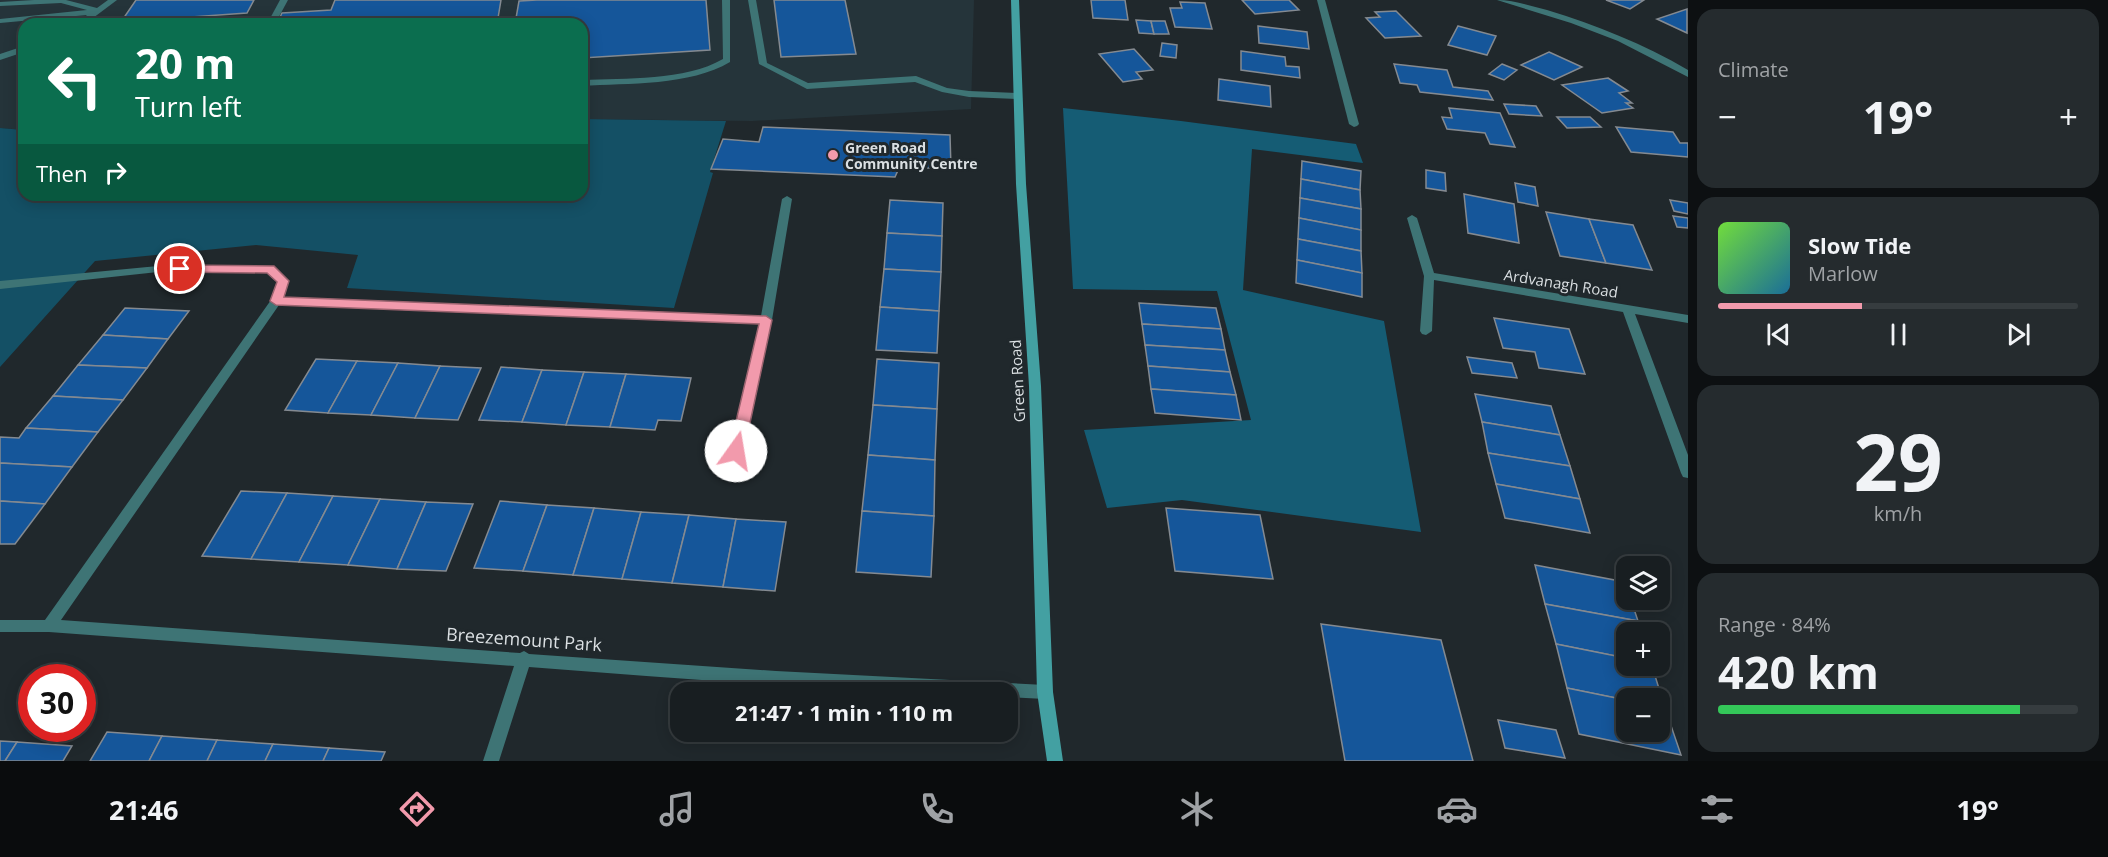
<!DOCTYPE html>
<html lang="en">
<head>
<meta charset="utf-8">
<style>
	body { margin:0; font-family:"Open Sans",sans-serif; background:#252b2e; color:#f1f3f6; height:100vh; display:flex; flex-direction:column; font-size:22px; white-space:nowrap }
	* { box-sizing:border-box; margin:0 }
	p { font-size:20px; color:#9fa2a5 }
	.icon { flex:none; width:33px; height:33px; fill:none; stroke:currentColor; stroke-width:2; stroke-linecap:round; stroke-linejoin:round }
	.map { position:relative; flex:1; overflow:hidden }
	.side { display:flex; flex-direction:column; gap:9px; padding:9px; background:#0d1012; width:420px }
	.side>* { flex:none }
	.guide { position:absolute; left:18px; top:18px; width:570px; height:183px; border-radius:18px; box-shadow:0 3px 15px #0003,0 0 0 2px #363c3f; background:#0b6e4f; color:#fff; overflow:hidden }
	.buttons { position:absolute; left:1616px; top:556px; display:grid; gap:12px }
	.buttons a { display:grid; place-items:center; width:54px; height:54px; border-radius:12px; background:#181e21; box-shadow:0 3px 15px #0003,0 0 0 2px #363c3f; font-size:30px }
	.speed { position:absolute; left:18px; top:664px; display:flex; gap:12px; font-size:30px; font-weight:700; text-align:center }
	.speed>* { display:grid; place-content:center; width:78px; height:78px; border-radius:50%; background:#181e21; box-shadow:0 3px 15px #0003,0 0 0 2px #363c3f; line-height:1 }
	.speed .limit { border:9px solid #d22; background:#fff; color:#111 }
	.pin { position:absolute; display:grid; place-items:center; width:51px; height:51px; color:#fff; margin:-26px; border:3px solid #fff; border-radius:50%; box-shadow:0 2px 6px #0007 }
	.me { position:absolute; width:66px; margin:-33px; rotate:13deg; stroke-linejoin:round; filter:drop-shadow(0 0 4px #0008) }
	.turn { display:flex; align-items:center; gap:21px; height:126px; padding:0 18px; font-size:27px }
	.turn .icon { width:78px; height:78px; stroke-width:2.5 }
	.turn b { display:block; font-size:42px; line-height:51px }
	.then { display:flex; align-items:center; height:57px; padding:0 18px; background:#0003; gap:12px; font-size:22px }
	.big { font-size:45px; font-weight:700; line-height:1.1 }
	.side .widget { flex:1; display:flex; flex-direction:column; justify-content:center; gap:9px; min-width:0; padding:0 21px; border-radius:18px; background:#252b2e }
	.side .dial { align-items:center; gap:0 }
	.dial b { font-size:78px; line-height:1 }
	.song { display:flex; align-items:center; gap:18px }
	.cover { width:72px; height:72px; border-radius:9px; background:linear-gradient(135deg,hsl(100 70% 55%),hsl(200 70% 35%)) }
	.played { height:6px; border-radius:3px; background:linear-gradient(90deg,#f29aac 40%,#363c3f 40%) }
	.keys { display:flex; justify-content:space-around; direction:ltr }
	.heat { display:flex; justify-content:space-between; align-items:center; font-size:33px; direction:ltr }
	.charge { height:9px; border-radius:4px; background:linear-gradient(90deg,#34c759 84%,#363c3f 0) }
	.trip { position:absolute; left:670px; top:682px; width:348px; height:60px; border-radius:18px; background:#181e21; box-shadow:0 3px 15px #0003,0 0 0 2px #363c3f; font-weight:700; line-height:60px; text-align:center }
	.menu { display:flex; height:96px; justify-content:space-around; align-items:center; background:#0a0c0d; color:#9fa2a5 }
	.menu .icon { width:42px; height:42px }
	.menu .current { color:#f29aac }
	.menu b { font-size:27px; color:#f1f3f6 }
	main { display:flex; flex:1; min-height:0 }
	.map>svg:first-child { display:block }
	.built { fill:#25343a }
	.green { fill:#145065 }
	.forest { fill:#155c74 }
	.building { fill:#15569a; stroke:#848a91; stroke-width:1.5 }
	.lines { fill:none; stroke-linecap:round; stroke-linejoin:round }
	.lane { fill:#3e7475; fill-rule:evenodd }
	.street { fill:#3e7475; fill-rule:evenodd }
	.secondary { fill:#43a0a2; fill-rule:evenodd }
	.route { fill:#f29aac; stroke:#9d6470; stroke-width:1.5 }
	.poi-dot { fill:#f29aac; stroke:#20282c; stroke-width:2 }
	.labels { text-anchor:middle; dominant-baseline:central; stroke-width:6; stroke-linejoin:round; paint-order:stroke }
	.far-poi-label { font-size:14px; font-weight:bold; fill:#dadfe2; stroke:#20282c; text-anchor:start }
	.street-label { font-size:15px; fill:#dadfe2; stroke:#20282c }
	.near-street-label { font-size:18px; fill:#dadfe2; stroke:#20282c }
</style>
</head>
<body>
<main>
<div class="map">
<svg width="1688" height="761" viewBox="0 0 1688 761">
	<rect width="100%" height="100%" fill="#20282c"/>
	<polygon class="built" points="0,0 974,0 971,109 752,121 582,119 582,24 24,24 24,130 0,128"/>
	<polygon class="green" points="582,119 726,121 710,172 713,173 674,308 347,288 358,255 256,245 95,261 0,367 0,128 24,130 24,195 582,195"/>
	<polygon class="forest" points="1063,108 1181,121 1356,144 1363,163 1252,149 1243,290 1384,321 1421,532 1182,500 1107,508 1084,430 1251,420 1217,291 1073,289"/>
	<g class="building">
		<polygon points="136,0 254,0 247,13 121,22"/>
		<polygon points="335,0 501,0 497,24 277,24 282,13 331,10"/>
		<polygon points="537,0 706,0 710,50 582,58 582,24 515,24 519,1"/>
		<polygon points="774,0 845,0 856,54 781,57"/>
		<polygon points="1091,0 1125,0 1128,20 1093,18"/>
		<polygon points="1242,0 1289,0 1299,10 1255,14"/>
		<polygon points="1606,0 1644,0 1630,9"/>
		<polygon points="1180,2 1205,3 1212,29 1175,27 1170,8 1182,8"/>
		<polygon points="1687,9 1687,33 1657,19"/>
		<polygon points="1396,11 1421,36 1385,38 1366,18 1380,17 1375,12"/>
		<polygon points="1136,20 1151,21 1154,34 1139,33"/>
		<polygon points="1151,21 1165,21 1169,34 1154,34"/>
		<polygon points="1258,26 1307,32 1309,49 1259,43"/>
		<polygon points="1458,26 1496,36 1487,55 1448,45"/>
		<polygon points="1162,43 1177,45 1176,58 1160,56"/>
		<polygon points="1134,49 1153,70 1136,72 1142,79 1123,82 1099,54"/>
		<polygon points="1241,51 1285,57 1286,66 1299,67 1300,78 1241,70"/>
		<polygon points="1549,52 1582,67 1554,80 1521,65"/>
		<polygon points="1394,64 1447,70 1453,87 1488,91 1493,100 1420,92 1417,85 1400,83"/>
		<polygon points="1502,64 1517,70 1504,80 1489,74"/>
		<polygon points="1608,78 1628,91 1619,93 1632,103 1626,103 1633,108 1602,113 1562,85"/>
		<polygon points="1219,79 1270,86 1271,107 1218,100"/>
		<polygon points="1504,104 1536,106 1542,116 1509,114"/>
		<polygon points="1449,108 1500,113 1515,147 1490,144 1485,133 1447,129 1442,117 1452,118"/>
		<polygon points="1557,117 1590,117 1601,127 1567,128"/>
		<polygon points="763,127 950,135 951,168 899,168 895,177 711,169 723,139 759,142"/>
		<polygon points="1616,127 1673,132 1680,143 1688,143 1688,157 1631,152"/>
		<polygon points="1302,161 1361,171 1360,190 1301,179"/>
		<polygon points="1426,170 1445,173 1446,191 1426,188"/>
		<polygon points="1301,179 1360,190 1361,209 1300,198"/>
		<polygon points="1515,183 1535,187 1538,206 1518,202"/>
		<polygon points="1464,194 1514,204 1519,243 1468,233"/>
		<polygon points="1300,198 1361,209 1361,230 1299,218"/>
		<polygon points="890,200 943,203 942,236 887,233"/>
		<polygon points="1670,200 1688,203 1688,214 1674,211"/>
		<polygon points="1546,212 1589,219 1606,263 1560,256"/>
		<polygon points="1673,216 1688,218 1688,228 1677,227"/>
		<polygon points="1299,218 1361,230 1361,251 1298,239"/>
		<polygon points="1589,219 1633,225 1652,270 1606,263"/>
		<polygon points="887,233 942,236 941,272 884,269"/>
		<polygon points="1298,239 1361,251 1362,273 1297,260"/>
		<polygon points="1297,260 1362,273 1362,297 1296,283"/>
		<polygon points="884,269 941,272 939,311 880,307"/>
		<polygon points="1139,303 1216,308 1221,329 1142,324"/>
		<polygon points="880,307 939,311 937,353 876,350"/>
		<polygon points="125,308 189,311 168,339 103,335"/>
		<polygon points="1494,318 1569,329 1585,374 1539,368 1535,352 1503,348"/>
		<polygon points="1142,324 1221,329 1225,350 1145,345"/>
		<polygon points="103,335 168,339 147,368 78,365"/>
		<polygon points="1145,345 1225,350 1230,372 1148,366"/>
		<polygon points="1467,357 1512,363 1517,378 1472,373"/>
		<polygon points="316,359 357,361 328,413 285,410"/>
		<polygon points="877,359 939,363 937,409 873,405"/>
		<polygon points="357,361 398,363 371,415 328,413"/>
		<polygon points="398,363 440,366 415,418 371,415"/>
		<polygon points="78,365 147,368 123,400 53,396"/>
		<polygon points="440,366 481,368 458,420 415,418"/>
		<polygon points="1148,366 1230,372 1236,395 1151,389"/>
		<polygon points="501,367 542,370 522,422 479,420"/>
		<polygon points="542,370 584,372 566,425 522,422"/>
		<polygon points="584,372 626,374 610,427 566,425"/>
		<polygon points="626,374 691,378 681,421 658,420 655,430 610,427"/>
		<polygon points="1151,389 1236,395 1241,420 1155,413"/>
		<polygon points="1475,394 1551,406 1560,435 1482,422"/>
		<polygon points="53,396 123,400 98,432 26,428"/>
		<polygon points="873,405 937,409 935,460 868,455"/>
		<polygon points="1482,422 1560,435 1570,466 1488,453"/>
		<polygon points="26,428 98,432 72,467 0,463 0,437 19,438"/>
		<polygon points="1488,453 1570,466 1580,499 1496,484"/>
		<polygon points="868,455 935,460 934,516 862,511"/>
		<polygon points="0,463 72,467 45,504 0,501"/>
		<polygon points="1496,484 1580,499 1590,533 1505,518"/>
		<polygon points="241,491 287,493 251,559 202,556"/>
		<polygon points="287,493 333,496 299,562 251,559"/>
		<polygon points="333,496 380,499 348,565 299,562"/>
		<polygon points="380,499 426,502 397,569 348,565"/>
		<polygon points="0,501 45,504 15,544 0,544"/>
		<polygon points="500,501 547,505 523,571 474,568"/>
		<polygon points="426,502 473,504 446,571 397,569"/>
		<polygon points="547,505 594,508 573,575 523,571"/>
		<polygon points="594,508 641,512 622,579 573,575"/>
		<polygon points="1166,508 1260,515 1273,579 1175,571"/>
		<polygon points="862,511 934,516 931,577 856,572"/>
		<polygon points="641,512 689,515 672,583 622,579"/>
		<polygon points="689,515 736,519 723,587 672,583"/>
		<polygon points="736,519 786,522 775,591 723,587"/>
		<polygon points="1535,565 1625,582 1626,600 1631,600 1638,621 1545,604"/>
		<polygon points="1545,604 1638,621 1642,633 1626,633 1626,658 1556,644"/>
		<polygon points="1321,624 1441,640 1473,761 1345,761"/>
		<polygon points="1556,644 1626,658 1626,666 1652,666 1665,708 1659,706 1659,699 1626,700 1567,688"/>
		<polygon points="1567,688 1626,700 1626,732 1659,732 1659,706 1665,708 1681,755 1579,734"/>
		<polygon points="1498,720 1556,730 1565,758 1505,748"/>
		<polygon points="107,732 162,736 149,761 90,761"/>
		<polygon points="162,736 217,740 207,761 149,761"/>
		<polygon points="217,740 273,744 265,761 207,761"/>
		<polygon points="0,741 17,742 5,761 0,761"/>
		<polygon points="17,742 72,746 63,761 5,761"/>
		<polygon points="273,744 329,748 323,761 265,761"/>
		<polygon points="329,748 385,752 381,761 323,761"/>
	</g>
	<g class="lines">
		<g class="lane">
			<polygon points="34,0 66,0 97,8 108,0 117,0 85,24 76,24 87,15 0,23 0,19 87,10 61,3 0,6 0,2"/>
			<polygon points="280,0 288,0 275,24 267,24"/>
			<path d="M722,0H730V62C690,86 628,83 582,86V80C625,78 685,81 723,59Z"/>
			<polygon points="748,0 756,0 767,63 808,83 916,76 947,88 969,91 1017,93 1021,96 1017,99 969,97 942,92 915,82 807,89 759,64"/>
			<polygon points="24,46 24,52 0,60 0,54"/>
		</g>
		<g class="street">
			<polygon points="1317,0 1325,0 1359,124 1357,126 1354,127 1349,124"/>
			<path d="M1497,0C1514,0 1530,6 1547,10C1596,25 1644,44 1688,70V77L1618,41L1571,23Z"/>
			<path d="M787,196L792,199L772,320L741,454H731L730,451L759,324L279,305L61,620L520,653L524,651L529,654L776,671L1045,685L1050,687L1053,692L1050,697L1045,699L1008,697V693C848,693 688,679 529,667L499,761H483L514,666L49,632H0V620H45L271,300L277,282L267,272H158L0,289V281L158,266H270L274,267L288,281L283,298L761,316L782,199Z"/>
			<polygon points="1412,215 1417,218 1434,273 1688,315 1688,323 1635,314 1688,455 1688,478 1683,477 1681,473 1623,312 1434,280 1432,331 1426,335 1422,334 1420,331 1424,276 1407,218"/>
		</g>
		<polygon class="secondary" points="1011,0 1019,0 1026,184 1041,386 1053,692 1063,761 1047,761 1037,692 1029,386 1016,184"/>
	</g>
	<polygon class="route" points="180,265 274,266 289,281 284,297 766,316 772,320 744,451 741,455 731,455 729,451 759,324 276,305 270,301 277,282 267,273 176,272 176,266"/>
	<circle class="poi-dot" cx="833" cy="155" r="6"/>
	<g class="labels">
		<g class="far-poi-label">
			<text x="845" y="147">Green Road<tspan x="845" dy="16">Community Centre</tspan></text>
		</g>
		<g class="street-label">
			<text transform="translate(1561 283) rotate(9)">Ardvanagh Road</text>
			<text transform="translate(1017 381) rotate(-93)">Green Road</text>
		</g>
		<g class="near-street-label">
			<text transform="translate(524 639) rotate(4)">Breezemount Park</text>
		</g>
	</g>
</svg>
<div class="buttons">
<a><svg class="icon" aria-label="layers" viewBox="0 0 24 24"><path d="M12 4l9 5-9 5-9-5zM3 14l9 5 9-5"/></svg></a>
<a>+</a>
<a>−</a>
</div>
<div class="speed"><div class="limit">30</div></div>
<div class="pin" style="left:180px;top:269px;background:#d93025"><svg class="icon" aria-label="arrive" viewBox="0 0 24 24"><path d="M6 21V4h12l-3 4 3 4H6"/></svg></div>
<svg class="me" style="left:736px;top:451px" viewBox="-20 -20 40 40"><circle r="19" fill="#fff"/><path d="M0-13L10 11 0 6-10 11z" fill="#f29aac"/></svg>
<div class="trip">21:47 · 1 min · 110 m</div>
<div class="guide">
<div class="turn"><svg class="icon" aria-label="left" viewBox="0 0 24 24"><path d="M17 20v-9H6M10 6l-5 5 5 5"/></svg><div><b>20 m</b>Turn left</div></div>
<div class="then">Then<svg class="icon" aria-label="right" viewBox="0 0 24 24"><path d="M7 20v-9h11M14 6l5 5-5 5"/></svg></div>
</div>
</div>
<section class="side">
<div class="widget"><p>Climate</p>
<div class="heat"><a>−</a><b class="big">19°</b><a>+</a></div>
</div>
<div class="widget">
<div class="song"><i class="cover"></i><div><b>Slow Tide</b><p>Marlow</p></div></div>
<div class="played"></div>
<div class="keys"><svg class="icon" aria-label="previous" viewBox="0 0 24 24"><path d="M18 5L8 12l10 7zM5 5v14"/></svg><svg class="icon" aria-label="pause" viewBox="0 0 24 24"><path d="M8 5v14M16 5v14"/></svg><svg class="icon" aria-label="next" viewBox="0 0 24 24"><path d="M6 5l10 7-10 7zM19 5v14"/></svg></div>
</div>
<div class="widget dial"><b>29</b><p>km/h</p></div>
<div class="widget"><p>Range · 84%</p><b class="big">420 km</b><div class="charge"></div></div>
</section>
</main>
<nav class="menu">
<b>21:46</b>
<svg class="icon current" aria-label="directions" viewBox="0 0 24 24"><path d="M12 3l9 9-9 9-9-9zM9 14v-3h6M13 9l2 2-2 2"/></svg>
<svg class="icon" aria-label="music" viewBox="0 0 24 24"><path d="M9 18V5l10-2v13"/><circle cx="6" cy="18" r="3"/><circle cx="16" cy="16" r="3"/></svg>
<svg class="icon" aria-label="phone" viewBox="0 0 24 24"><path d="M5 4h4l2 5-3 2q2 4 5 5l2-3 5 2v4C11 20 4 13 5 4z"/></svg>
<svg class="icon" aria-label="climate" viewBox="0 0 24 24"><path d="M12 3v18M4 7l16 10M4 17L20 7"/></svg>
<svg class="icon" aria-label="car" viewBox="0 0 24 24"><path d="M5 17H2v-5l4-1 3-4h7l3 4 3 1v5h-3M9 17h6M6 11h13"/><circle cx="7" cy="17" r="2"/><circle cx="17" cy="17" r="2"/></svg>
<svg class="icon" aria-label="filters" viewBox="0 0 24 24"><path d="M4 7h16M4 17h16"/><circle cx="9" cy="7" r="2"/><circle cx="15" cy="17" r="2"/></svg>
<b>19°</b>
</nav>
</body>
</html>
